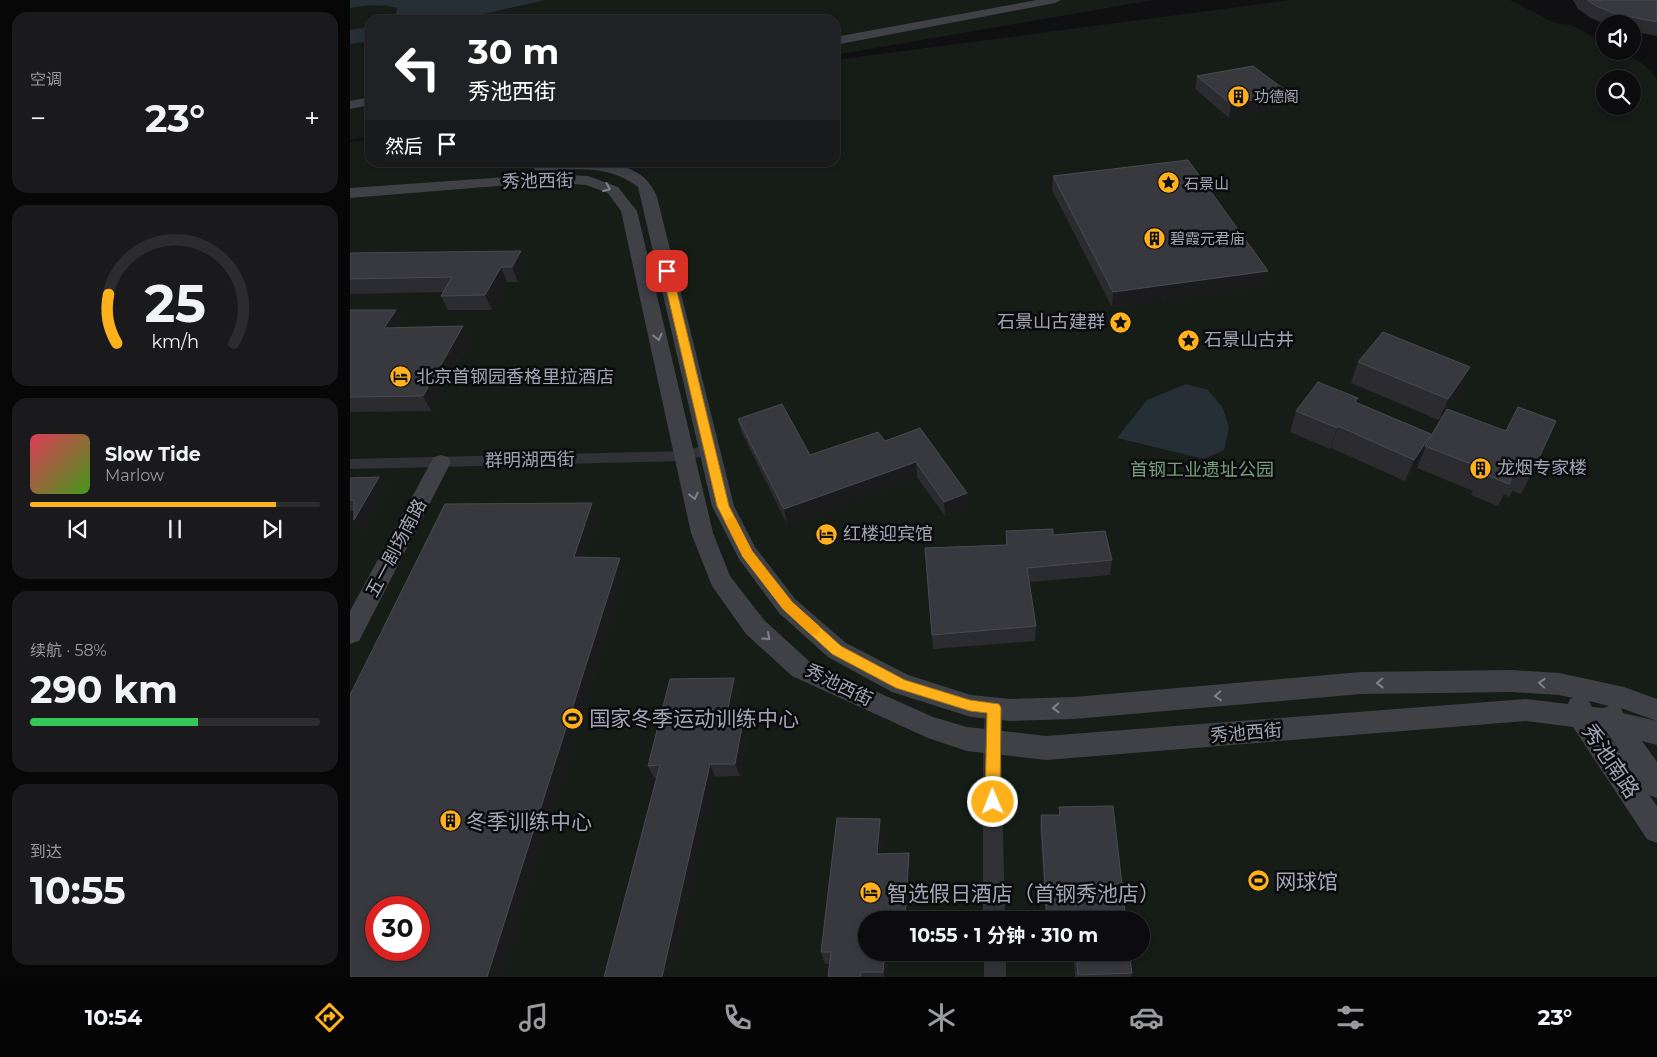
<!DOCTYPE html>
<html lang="zh">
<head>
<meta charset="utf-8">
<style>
	body { margin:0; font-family:Montserrat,"Noto Sans SC",sans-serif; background:#1a1a1c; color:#f1f3f6; height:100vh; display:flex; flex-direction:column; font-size:19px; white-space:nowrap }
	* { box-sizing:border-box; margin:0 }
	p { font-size:16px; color:#9a9b9e }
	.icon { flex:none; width:28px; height:28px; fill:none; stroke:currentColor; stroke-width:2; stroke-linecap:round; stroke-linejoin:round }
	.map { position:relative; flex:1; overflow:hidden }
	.drawer { display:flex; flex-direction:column; gap:12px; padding:12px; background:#070708; width:350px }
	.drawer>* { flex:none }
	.guide { position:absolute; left:15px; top:15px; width:475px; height:152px; border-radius:15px; box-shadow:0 2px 8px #0003,0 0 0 1px #2c2c2e; background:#202124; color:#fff; overflow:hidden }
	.buttons { position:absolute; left:1246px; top:15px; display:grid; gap:10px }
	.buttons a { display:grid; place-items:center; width:45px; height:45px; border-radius:50%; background:#0c0c0e; box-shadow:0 2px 8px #0003,0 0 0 1px #2c2c2e; font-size:25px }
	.speed { position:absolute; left:15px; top:896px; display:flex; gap:10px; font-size:25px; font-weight:700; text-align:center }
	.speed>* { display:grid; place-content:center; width:65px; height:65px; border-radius:50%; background:#0c0c0e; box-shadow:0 2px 8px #0003,0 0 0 1px #2c2c2e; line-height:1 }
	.speed .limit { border:8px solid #d22; background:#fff; color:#111 }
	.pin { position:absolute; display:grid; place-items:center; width:42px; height:42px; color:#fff; margin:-21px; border-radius:10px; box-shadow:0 2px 8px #0006 }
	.me { position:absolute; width:55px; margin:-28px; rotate:359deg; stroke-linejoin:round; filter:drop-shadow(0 0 4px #0008) }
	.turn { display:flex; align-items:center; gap:18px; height:105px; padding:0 20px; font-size:22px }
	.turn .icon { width:65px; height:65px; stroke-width:2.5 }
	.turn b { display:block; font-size:35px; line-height:42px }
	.then { display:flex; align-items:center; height:48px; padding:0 20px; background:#0003; gap:10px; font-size:19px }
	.big { font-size:38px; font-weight:700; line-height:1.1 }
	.drawer .card { flex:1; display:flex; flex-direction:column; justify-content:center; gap:8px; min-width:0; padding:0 18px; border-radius:15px; background:#1a1a1c }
	.drawer .dial { align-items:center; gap:0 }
	.dial svg { height:130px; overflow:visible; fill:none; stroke:#2c2c2e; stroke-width:7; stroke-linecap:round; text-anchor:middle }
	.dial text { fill:#f1f3f6; stroke:none }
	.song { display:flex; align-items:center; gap:15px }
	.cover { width:60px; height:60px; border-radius:8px; background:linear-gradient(135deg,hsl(350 70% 55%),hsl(100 70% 35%)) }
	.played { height:5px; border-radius:2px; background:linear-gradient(90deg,#ffb11b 85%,#2c2c2e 85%) }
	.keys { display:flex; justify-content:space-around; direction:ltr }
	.heat { display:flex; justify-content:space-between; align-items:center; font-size:28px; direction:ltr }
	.charge { height:8px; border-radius:4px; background:linear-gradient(90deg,#34c759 58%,#2c2c2e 0) }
	.trip { position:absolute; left:508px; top:911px; width:292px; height:50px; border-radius:25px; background:#0c0c0e; box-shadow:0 2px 8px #0003,0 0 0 1px #2c2c2e; font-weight:700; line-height:50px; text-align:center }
	.tab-bar { display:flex; height:80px; justify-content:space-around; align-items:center; background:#050506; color:#9a9b9e }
	.tab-bar .icon { width:35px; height:35px }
	.tab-bar .on { color:#ffb11b }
	.tab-bar b { font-size:22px; color:#f1f3f6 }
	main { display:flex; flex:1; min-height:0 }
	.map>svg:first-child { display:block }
	.green { fill:#161d17; fill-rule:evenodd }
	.water { fill:#262f36 }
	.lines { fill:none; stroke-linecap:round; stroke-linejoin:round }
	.street { fill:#313237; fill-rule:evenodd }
	.secondary { fill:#3f4147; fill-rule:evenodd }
	.wall { fill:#2c2c30 }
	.shaded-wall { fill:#1b1b1e }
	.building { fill:#38393e; stroke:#484a51; fill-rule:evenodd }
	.oneway { stroke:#7e838e }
	.route { fill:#ffb11b; stroke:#a67312 }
	.slow { fill:#f59e0b }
	.labels { text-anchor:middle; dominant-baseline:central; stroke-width:5; stroke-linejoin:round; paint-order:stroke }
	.far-poi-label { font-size:15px; fill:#a0a6b4; stroke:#0b0b0d; text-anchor:start }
	.street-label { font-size:18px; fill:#a0a6b4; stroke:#0b0b0d }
	.poi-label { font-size:18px; fill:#a0a6b4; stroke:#0b0b0d; text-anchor:start }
	.park-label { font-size:18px; fill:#75a178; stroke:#0b0b0d }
	.near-poi-label { font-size:21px; fill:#a0a6b4; stroke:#0b0b0d; text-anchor:start }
	.near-street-label { font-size:21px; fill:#a0a6b4; stroke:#0b0b0d }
</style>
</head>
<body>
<main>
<section class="drawer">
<div class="card"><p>空调</p>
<div class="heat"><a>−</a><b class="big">23°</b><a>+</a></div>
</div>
<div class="card dial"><svg viewBox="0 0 100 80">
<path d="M14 69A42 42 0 1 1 86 69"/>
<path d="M14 69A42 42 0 0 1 9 39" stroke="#ffb11b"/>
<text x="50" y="56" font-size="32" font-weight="700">25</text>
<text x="50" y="72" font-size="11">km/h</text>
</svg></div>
<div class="card">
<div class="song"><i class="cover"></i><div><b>Slow Tide</b><p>Marlow</p></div></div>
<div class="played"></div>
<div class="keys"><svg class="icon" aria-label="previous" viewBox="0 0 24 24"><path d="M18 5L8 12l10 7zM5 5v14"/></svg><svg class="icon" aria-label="pause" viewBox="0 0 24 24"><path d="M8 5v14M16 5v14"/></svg><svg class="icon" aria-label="next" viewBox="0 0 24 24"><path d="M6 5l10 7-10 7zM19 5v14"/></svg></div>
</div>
<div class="card"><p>续航 · 58%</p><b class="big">290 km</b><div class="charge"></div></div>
<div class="card"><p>到达</p><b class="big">10:55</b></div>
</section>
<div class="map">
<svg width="1307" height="977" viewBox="0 0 1307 977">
	<rect width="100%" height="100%" fill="#101012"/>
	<g class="green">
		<polygon points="0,0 803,0 485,55 485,20 20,20 20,137 0,140"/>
		<path d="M941,0H1160L1205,23L1221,25L1255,43V51C1276,51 1295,62 1307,79V977H0V142L20,139V162H485V60ZM1255,79H1282V106H1255ZM26,908H69V950H26ZM516,920H791V952H516Z"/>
	</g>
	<g class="water">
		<path d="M0,0H195L107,20H39L46,14L47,8C32,4 15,5 0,8Z"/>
		<polygon points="20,27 20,41 0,44 0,30"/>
		<polygon points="836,384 858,390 873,408 879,428 874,450 854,459 767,438 797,400"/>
	</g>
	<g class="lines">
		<g class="street">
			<polygon points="359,444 364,445 366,449 364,453 335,461 0,469 0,459 335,451"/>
			<polygon points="644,700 650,702 653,708 651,743 655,920 633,920 633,743 635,708 638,702"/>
			<rect x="634" y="952" width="22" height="25"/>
		</g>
		<g class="secondary">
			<polygon points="687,0 711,0 705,3 485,45 485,37"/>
			<polygon points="20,97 20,105 0,109 0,101"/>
			<path d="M191,162C229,162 290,152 307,197L384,506L405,547L445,599L496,643L558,675L621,695L661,699L724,697L1011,672L1162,670L1209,673L1274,687L1307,699V721L1271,708L1273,713L1307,721V745L1292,741L1307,762V798L1299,795L1307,806V843L1297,839L1223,727L1176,721L696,760L617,751L578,738L442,676L396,634L362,586L341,533L271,211L258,193L236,185L197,182L0,198V188L197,174L238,176L268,187L287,211L363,533L380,576L414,620L460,662L583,717L617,727L696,736L1176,699L1218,704L1220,699L1223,698L1209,695L1162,692L1011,694L724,719L661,721L621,717L542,692L478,657L429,613L389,559L362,506L288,187C266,170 240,168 212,170C203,170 194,172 185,170L183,167L185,164ZM1239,701L1259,706L1253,708L1242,707ZM1255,731H1256L1273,756Z"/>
			<polygon points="91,455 98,457 101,462 9,641 0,644 0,611 81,462 84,457"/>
		</g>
	</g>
	<g class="wall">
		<polygon points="1223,0 1307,0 1307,36 1282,31 1282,24 1255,24 1241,18 1228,9"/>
		<polygon points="847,76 936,106 879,118 845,89"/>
		<polygon points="703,176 918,271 914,285 762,307 702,190"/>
		<polygon points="0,253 177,265 168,282 157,282 142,310 98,310 91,296 93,292 0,294"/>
		<polygon points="0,310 46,310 54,324 52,327 113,326 120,341 81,411 0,412"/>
		<polygon points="1008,362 1111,388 1089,420 1001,383"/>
		<polygon points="1006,402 1081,434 1078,442 1097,409 1182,473 1171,494 1163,491 1159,497 1154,494 1148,506 1121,495 1123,491 1067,468 1071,458 1055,481 981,448 980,449 940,432 946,411"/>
		<polygon points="388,419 460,455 535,441 570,428 618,507 595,516 567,477 437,524 392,433"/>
		<polygon points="29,477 36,488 12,531 4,511 0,511 0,478"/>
		<polygon points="656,531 703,535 762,560 760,575 679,582 686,626 685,641 583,649 575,548 656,545"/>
		<polygon points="384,678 388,691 381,727 396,740 390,776 304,778 298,766"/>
		<polygon points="709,807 776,920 696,920 690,828 691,815 709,815"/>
		<polygon points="530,819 533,832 530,854 559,853 561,866 516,952 556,952 556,954 538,954 537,977 478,977 480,964 475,964 471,952"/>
		<polygon points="698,952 779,952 782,973 781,977 725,977 724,958 698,959"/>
	</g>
	<g class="shaded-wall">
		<polygon points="939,93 936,106 879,118 881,104"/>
		<polygon points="171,251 177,265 168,282 162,267"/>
		<polygon points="151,267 157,282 142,310 135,295"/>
		<polygon points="918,271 914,285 762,307 763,292"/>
		<polygon points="46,310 54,324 42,342 34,328"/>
		<polygon points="113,326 120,341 81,411 73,396"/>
		<polygon points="1120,367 1111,388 1089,420 1098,399"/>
		<polygon points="988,426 981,448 980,449 987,428"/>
		<polygon points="1081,434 1071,458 1055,481 1064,460"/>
		<polygon points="566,462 567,477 437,524 434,509"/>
		<polygon points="29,477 36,488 12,531 4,520"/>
		<polygon points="617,493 618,507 595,516 594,502"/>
		<polygon points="242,503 248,518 231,572 224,557"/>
		<polygon points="270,558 277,573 152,977 137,977"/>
		<polygon points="384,678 388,691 379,740 374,728"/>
		<polygon points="392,727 396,740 390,776 385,764"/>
		<polygon points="360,764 365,777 321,977 312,977"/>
		<polygon points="530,819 533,832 529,866 527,854"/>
		<polygon points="559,853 561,866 558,920 555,920"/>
		<polygon points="535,952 538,952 538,954 537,977 535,977 533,972"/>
	</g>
	<g class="building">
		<polygon points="1237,0 1307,0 1307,22 1266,14 1246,6"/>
		<polygon points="903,66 939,93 881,104 847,76"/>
		<polygon points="838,160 918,271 763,292 703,176"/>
		<polygon points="171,251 162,267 151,267 135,295 91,296 102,277 0,279 0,253"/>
		<polygon points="0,310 46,310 34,328 113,326 73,396 0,397"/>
		<polygon points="1033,332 1120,367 1098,399 1008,362"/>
		<polygon points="968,382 1008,398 1005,402 1081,434 1064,460 988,426 987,428 946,411"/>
		<polygon points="432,404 460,455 528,432 535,441 570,428 617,493 594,502 566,462 434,509 388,419"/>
		<polygon points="1168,407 1206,421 1182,473 1174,469 1171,475 1164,473 1159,484 1132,473 1134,469 1075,446 1097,409 1156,431"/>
		<polygon points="29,477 4,520 4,500 0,500 0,478"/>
		<path d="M242,503L224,557L270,558L137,977H0V695L95,504ZM26,908H69V950H26Z"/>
		<polygon points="703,529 703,535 755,531 762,560 677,568 686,626 582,635 575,548 657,545 656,531"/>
		<polygon points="384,678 374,728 392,727 385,764 360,764 312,977 254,977 310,765 298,766 320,679"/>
		<polygon points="763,806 776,920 697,920 691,815 710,815 709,807"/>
		<polygon points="487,818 530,819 527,854 559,853 555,920 516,920 516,952 535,952 533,972 511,972 510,977 478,977 481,952 471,952"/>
		<polygon points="726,952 779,952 782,973 728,975"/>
	</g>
	<defs><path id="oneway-chevron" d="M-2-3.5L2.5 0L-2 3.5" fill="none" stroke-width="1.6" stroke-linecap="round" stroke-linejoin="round" transform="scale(1.25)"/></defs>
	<g class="oneway">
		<use href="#oneway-chevron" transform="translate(257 188) rotate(23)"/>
		<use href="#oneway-chevron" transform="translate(308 337) rotate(77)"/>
		<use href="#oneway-chevron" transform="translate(344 496) rotate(77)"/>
		<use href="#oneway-chevron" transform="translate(417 637) rotate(42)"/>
		<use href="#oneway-chevron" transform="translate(1030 683) rotate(179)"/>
		<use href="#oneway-chevron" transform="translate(1192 683) rotate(-176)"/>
		<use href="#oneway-chevron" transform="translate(868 696) rotate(175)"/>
		<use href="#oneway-chevron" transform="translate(706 708) rotate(178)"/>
	</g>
	<polygon class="route" points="317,268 322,271 379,506 402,551 442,602 491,646 555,680 620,700 649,704 651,708 650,802 648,807 643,809 638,807 635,802 637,713 620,711 546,688 482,654 433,609 393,557 367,506 312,271"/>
	<polygon class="slow" points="381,517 385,518 402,551 442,602 469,626 470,630 469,633 464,635 459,633 433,609 393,557 375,521"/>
	<defs>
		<symbol id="building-disc" viewBox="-11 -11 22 22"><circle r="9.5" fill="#ffb11b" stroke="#0b0b0d"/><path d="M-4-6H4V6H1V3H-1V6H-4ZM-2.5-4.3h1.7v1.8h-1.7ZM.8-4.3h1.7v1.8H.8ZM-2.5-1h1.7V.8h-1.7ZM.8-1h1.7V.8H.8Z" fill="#111"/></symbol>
		<symbol id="sight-disc" viewBox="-11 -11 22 22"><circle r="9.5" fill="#ffb11b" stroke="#0b0b0d"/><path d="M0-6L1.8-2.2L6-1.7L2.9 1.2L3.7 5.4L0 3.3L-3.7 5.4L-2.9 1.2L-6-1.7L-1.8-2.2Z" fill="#111"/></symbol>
		<symbol id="hotel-disc" viewBox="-11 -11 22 22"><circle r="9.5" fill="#ffb11b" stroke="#0b0b0d"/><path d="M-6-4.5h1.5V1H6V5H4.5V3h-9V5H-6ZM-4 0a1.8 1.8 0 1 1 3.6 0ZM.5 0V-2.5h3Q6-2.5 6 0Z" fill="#111"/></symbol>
		<symbol id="stadium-disc" viewBox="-11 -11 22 22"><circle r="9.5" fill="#ffb11b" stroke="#0b0b0d"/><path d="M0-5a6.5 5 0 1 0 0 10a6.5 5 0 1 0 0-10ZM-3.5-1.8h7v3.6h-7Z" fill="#111"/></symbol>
	</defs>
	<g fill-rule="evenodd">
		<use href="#building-disc" x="876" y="84" width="25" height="25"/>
		<use href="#sight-disc" x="806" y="170" width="25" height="25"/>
		<use href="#building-disc" x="792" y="226" width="25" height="25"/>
		<use href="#sight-disc" x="758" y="310" width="25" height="25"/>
		<use href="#sight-disc" x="826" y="328" width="25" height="25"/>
		<use href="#hotel-disc" x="38" y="364" width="25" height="25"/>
		<use href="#building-disc" x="1118" y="456" width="25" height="25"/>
		<use href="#hotel-disc" x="464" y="522" width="25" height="25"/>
		<use href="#stadium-disc" x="210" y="706" width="25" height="25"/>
		<use href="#building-disc" x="88" y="808" width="25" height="25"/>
		<use href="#stadium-disc" x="896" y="868" width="25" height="25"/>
		<use href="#hotel-disc" x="508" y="880" width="25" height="25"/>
	</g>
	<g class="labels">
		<g class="far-poi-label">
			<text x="904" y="96">功德阁</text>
			<text x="834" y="183">石景山</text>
			<text x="820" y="238">碧霞元君庙</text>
		</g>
		<g class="street-label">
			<text transform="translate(188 181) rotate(-1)">秀池西街</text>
			<text transform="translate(180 460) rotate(-1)">群明湖西街</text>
			<text transform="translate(46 548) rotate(-62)">五一剧场南路</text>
			<text transform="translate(489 685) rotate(26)">秀池西街</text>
			<text transform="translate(896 733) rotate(-5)">秀池西街</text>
		</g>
		<g class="poi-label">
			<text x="755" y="322" text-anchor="end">石景山古建群</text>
			<text x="854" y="340">石景山古井</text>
			<text x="66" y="377">北京首钢园香格里拉酒店</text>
			<text x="1147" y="468">龙烟专家楼</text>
			<text x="493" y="534">红楼迎宾馆</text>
		</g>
		<g class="park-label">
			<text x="852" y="470">首钢工业遗址公园</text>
		</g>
		<g class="near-poi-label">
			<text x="239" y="718">国家冬季运动训练中心</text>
			<text x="116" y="821">冬季训练中心</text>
			<text x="925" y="881">网球馆</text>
			<text x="537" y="893">智选假日酒店（首钢秀池店）</text>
		</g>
		<g class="near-street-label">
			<text transform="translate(1261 761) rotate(56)">秀池南路</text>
		</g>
	</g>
</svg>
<div class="buttons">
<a><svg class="icon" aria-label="sound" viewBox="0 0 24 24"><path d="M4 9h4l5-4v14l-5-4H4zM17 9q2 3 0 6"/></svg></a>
<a><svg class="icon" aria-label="search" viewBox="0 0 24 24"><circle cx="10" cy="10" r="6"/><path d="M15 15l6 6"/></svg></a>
</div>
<div class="speed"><div class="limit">30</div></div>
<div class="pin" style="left:317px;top:271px;background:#d93025"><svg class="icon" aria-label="arrive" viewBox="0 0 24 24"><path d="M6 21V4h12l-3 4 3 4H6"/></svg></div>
<svg class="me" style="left:643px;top:802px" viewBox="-20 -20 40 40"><circle r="17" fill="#ffb11b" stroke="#fff" stroke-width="3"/><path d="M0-11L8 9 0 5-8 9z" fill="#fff"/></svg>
<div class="trip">10:55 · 1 分钟 · 310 m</div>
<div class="guide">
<div class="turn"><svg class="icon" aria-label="left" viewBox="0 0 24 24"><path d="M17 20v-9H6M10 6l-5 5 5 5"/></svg><div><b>30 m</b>秀池西街</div></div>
<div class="then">然后<svg class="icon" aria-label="arrive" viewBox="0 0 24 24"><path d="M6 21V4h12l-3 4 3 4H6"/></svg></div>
</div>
</div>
</main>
<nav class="tab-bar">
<b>10:54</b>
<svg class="icon on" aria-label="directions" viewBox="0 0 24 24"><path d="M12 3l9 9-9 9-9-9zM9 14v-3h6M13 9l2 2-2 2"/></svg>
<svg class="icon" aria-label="music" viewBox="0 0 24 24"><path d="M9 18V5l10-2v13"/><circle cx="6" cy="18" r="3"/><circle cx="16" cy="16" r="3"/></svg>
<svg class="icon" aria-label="phone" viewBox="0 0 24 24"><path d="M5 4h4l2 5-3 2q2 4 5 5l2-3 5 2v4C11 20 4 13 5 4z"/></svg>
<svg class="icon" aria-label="climate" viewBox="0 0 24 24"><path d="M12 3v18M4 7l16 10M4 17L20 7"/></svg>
<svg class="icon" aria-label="car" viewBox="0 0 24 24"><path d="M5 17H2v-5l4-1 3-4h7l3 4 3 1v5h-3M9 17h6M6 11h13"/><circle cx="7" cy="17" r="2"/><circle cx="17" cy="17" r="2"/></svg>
<svg class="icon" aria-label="filters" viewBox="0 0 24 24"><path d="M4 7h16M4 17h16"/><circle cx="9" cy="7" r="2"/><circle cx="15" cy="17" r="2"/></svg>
<b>23°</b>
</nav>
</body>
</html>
